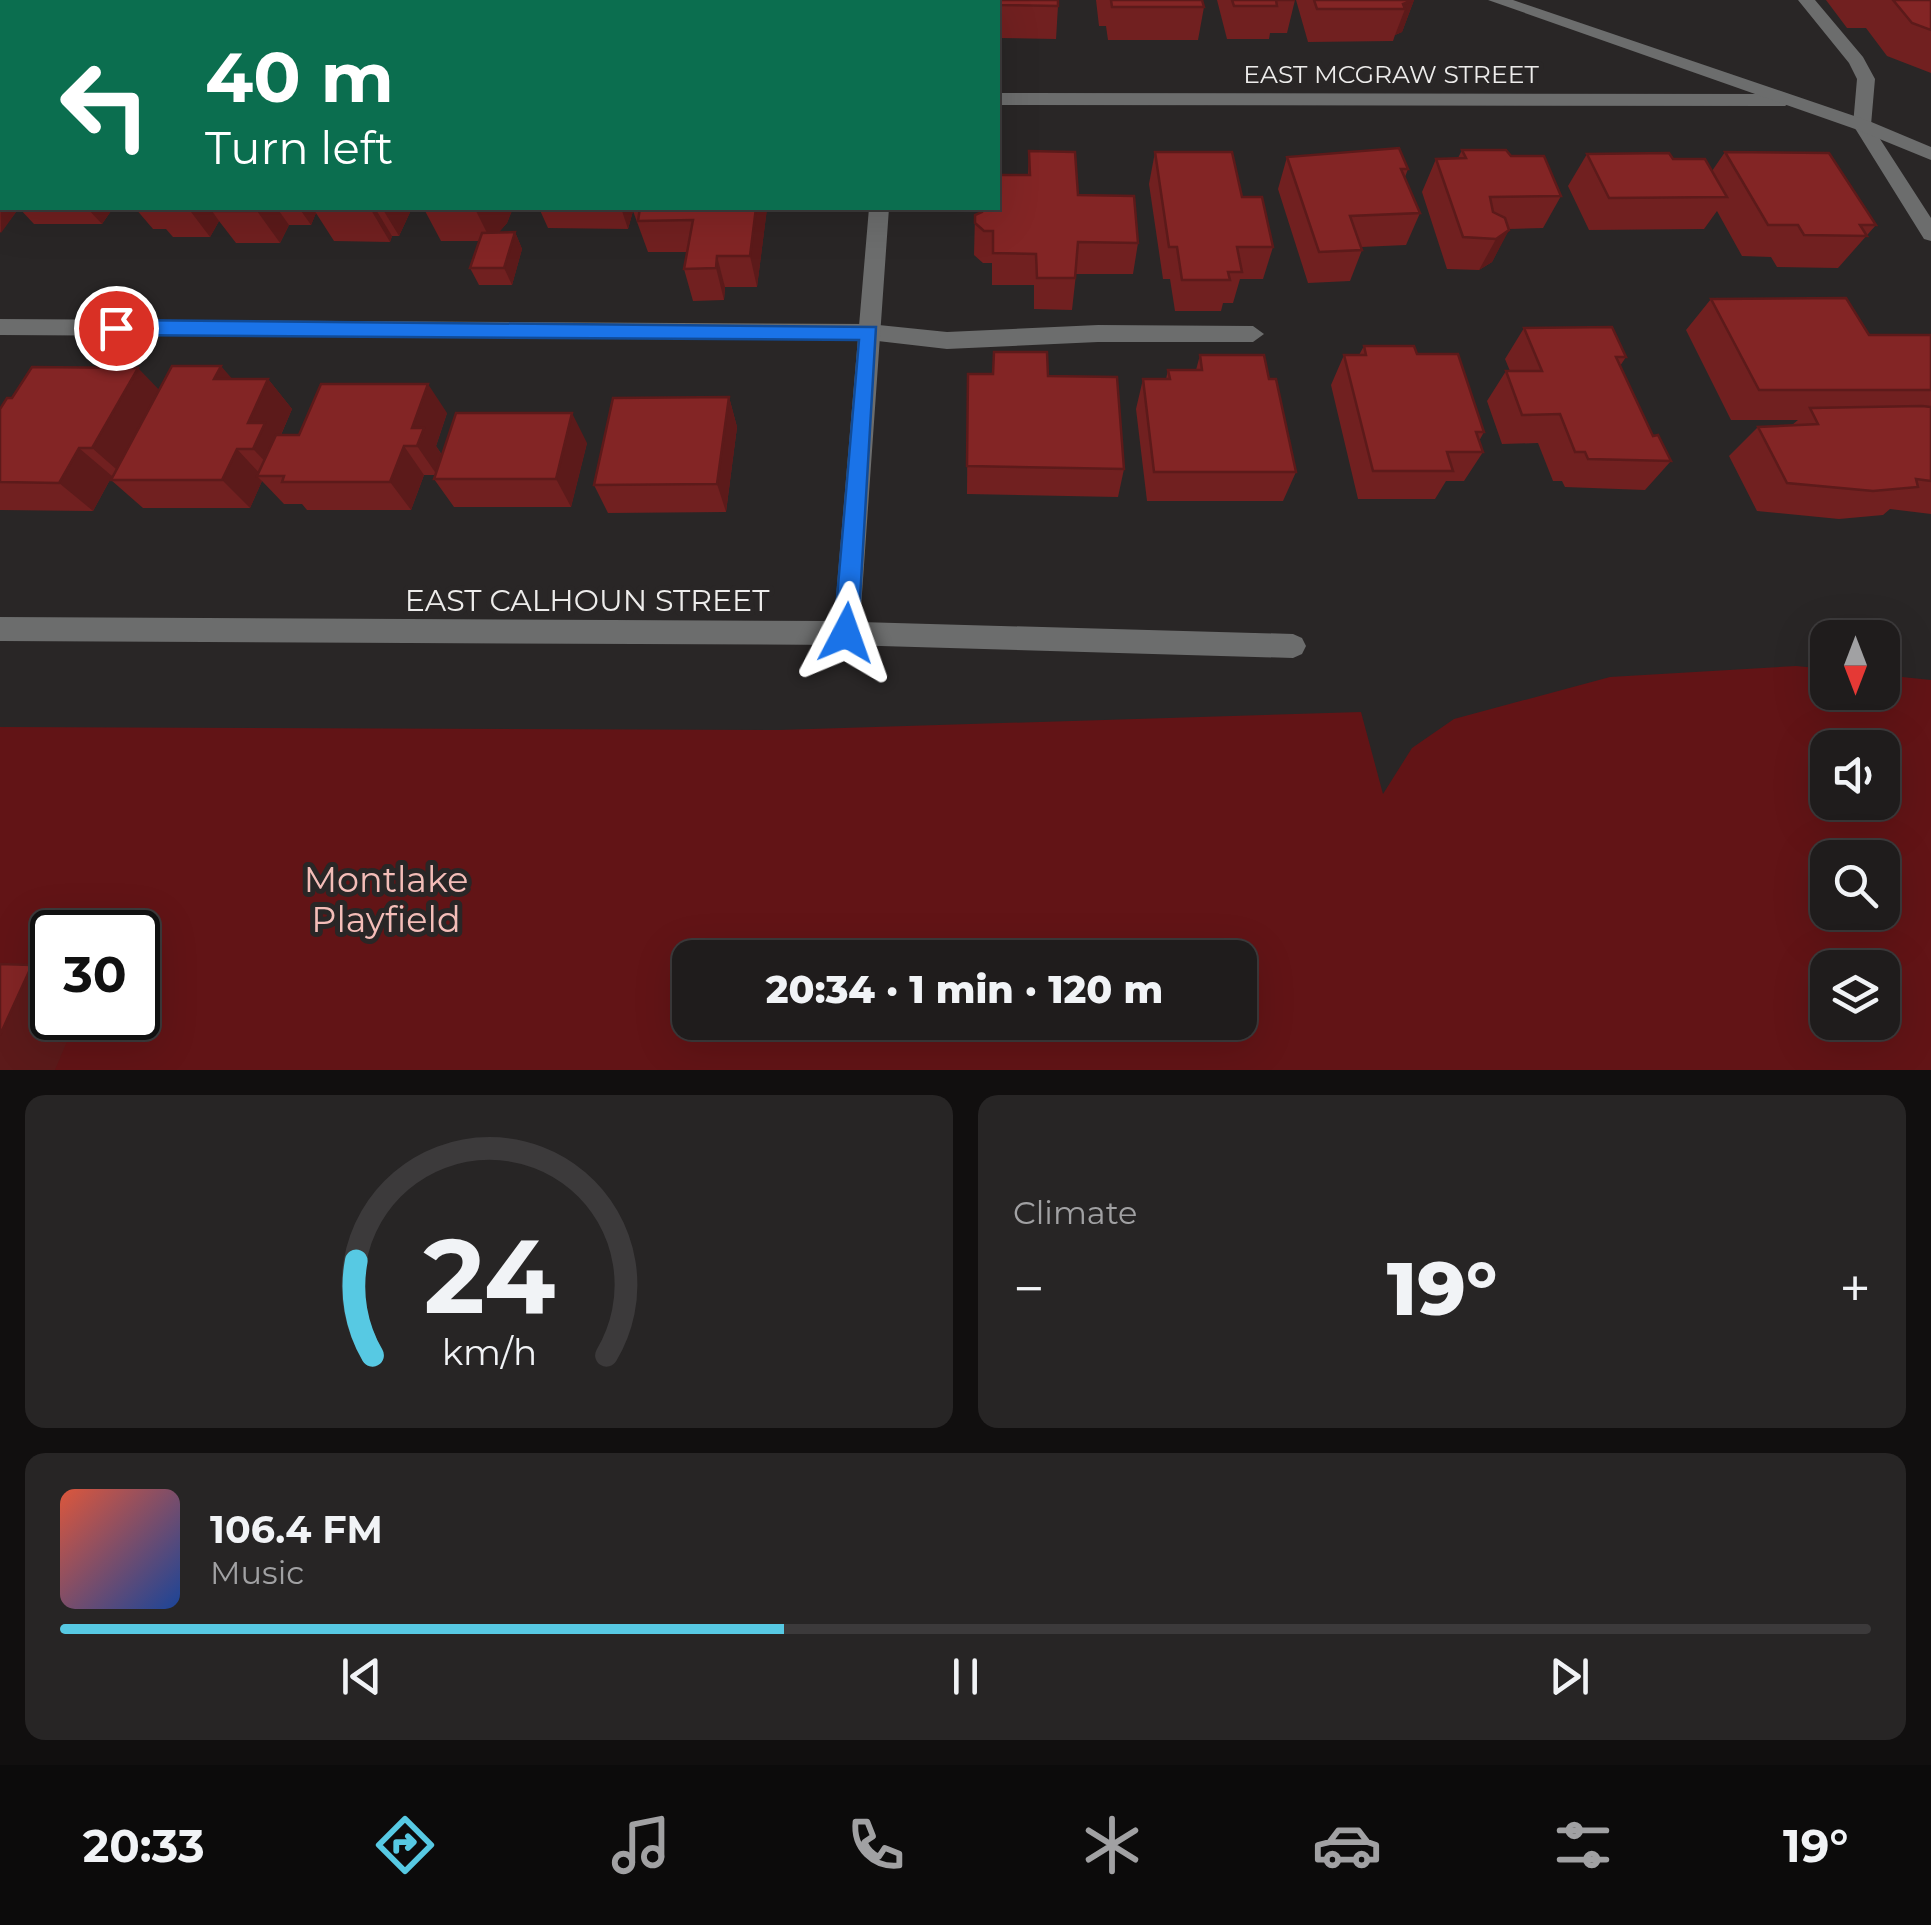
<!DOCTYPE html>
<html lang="en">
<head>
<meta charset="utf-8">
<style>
	body { margin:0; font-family:Montserrat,sans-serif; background:#272525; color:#f1f3f6; height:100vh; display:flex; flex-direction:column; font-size:38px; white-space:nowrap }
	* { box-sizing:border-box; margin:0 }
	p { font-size:32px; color:#a1a1a3 }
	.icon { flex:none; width:55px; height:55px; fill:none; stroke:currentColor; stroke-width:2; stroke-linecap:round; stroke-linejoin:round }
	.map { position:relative; height:1070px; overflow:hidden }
	.details { display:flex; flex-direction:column; gap:25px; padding:25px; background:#110f0f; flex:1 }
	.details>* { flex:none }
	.top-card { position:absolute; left:0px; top:0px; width:1000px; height:210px; box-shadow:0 10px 40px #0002,0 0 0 2px #3c3a3b; background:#0b6e4f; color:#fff; overflow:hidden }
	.needle { width:65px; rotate:180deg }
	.controls { position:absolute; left:1810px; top:620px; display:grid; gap:20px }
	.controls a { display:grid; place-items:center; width:90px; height:90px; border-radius:20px; background:#1f1c1c; box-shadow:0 10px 40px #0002,0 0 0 2px #3c3a3b; font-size:50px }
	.speed { position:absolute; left:30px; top:910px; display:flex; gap:20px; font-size:50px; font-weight:700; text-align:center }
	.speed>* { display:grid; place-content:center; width:130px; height:130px; border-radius:50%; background:#1f1c1c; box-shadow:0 10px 40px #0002,0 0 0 2px #3c3a3b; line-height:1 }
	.speed .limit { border:5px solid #111; border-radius:15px; background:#fff; color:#111 }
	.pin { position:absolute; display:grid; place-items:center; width:85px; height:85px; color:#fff; margin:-42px; border:5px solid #fff; border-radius:50%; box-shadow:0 2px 10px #0007 }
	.me { position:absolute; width:110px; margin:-55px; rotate:4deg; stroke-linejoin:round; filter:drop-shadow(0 0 8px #0008) }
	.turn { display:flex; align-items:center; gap:35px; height:210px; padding:0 40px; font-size:45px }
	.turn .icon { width:130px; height:130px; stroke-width:2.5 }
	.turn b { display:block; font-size:70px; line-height:85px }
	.big { font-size:75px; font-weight:800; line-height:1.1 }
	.details .card { flex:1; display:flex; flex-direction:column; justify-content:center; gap:15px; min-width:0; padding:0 35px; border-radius:20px; background:#272525 }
	.details .dial { align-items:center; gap:0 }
	.dial svg { height:260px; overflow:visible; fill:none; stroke:#3c3a3b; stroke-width:7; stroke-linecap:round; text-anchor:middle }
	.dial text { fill:#f1f3f6; stroke:none }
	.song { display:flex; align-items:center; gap:30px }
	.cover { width:120px; height:120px; border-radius:15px; background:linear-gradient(135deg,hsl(10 70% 55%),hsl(220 70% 35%)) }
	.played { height:10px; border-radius:5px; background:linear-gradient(90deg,#57c9e3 40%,#3c3a3b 40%) }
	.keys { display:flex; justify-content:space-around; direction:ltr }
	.heat { display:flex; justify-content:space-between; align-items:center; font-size:55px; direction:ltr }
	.details .tiles { flex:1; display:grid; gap:25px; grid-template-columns:1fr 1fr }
	.card:last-child { grid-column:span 2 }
	.trip { position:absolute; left:672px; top:940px; width:585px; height:100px; border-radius:20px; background:#1f1c1c; box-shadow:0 10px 40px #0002,0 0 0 2px #3c3a3b; font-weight:800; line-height:100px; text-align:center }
	.tab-bar { display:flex; height:160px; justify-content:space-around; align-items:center; background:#0c0b0b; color:#a1a1a3 }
	.tab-bar .icon { width:70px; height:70px }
	.tab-bar .on { color:#57c9e3 }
	.tab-bar b { font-size:45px; color:#f1f3f6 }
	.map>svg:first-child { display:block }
	.green { fill:#621416; fill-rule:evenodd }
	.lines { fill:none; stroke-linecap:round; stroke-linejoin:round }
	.service { fill:#6c6d6d; fill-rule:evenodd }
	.minor { fill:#6c6d6d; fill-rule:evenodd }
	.tertiary { fill:#6c6d6d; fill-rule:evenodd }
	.wall { fill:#712020 }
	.shaded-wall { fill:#5c1a1a }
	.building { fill:#832525; stroke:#5c1a1a; stroke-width:2.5 }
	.route { fill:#1a73e8; stroke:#114b97; stroke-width:2.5 }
	.labels { text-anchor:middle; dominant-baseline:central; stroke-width:10; stroke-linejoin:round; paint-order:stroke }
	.far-street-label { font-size:25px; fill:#edeceb; stroke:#292626 }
	.street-label { font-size:30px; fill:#edeceb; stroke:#292626 }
	.near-park-label { font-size:35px; fill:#f4bdb8; stroke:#292626 }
</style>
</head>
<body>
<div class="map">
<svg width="1931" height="1070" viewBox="0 0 1931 1070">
	<rect width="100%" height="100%" fill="#292626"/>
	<path class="green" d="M1796,666L1827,669L1828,692H1882L1883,675L1931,680V1070H0V727L779,730L1361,712L1383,794L1412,748L1454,719L1610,677ZM1828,748H1882V802H1828ZM1828,858H1882V912H1828ZM52,932H138V1018H52ZM690,958H1240V1022H690ZM1828,968H1882V1022H1828Z"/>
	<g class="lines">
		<polygon class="service" points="0,319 869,324 947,332 1098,325 1253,326 1264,334 1253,342 1098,342 947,349 869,340 0,335"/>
		<g class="minor">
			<polygon points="1798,0 1815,0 1863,57 1875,79 1871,125 1931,218 1931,241 1924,239 1853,125 1857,79 1849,63"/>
			<rect x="0" y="88" width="2" height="12"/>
			<polygon points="998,93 1785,94 1794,100 1785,106 998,105"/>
			<polygon points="869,208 889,208 860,622 1293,634 1302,638 1306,646 1302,654 1293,658 846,645 0,641 0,617 834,621"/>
		</g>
		<polygon class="tertiary" points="1488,0 1513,0 1869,121 1931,147 1931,160 1855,129"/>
	</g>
	<g class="wall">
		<polygon points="192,0 308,0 306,2 193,2"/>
		<polygon points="323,0 593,0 592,2 324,2"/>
		<polygon points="597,0 682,0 681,2 598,2"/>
		<polygon points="1096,0 1202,0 1204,7 1198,40 1108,40 1106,26 1099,26"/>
		<polygon points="1217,0 1295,0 1287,33 1270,33 1269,39 1227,39"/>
		<polygon points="1296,0 1414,0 1402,32 1395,35 1393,41 1308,42"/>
		<polygon points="1826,0 1931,0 1931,73 1887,56 1866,28 1847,28"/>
		<polygon points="998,2 1058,6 1056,39 998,38"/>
		<polygon points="0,135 2,208 113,208 102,224 34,224 19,208 0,233"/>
		<polygon points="1462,150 1511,156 1561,196 1543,228 1509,229 1492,262 1479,270 1447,269 1422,192 1436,159 1458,158"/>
		<polygon points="1029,151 1078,195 1138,243 1133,274 1076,274 1072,310 1034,309 1034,285 992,285 992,263 983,263 974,255 975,215 982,212 1028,175"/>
		<polygon points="1155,152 1242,197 1273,247 1263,279 1240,279 1233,303 1223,303 1221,311 1175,311 1170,279 1163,279 1149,184"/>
		<polygon points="1725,152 1876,225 1838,268 1777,267 1771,257 1742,256 1717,211 1704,229 1589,230 1568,186 1587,154 1673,159 1712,171"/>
		<polygon points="1287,157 1408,169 1405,177 1420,213 1406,245 1361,247 1362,250 1350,281 1308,283 1278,189"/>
		<polygon points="135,208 412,208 399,236 392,236 390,242 334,241 316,213 311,225 289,225 280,243 236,243 219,221 210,237 173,237 166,229 153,229"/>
		<polygon points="513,208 507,223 499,232 515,232 522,249 512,285 479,285 470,268 479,241 441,241 424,209"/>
		<polygon points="539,208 767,208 757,287 725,287 724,300 693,301 684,269 687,252 648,252 633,211 628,229 548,228"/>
		<polygon points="1711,299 1869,335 1931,335 1931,514 1890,509 1883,515 1839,519 1757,511 1729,456 1758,427 1792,425 1798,420 1731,420 1686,330"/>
		<polygon points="1524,328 1626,357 1620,366 1653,436 1671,461 1645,490 1565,487 1562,481 1553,481 1538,443 1502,444 1487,401 1506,371 1510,371 1505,359"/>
		<polygon points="1364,346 1417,354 1484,432 1479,441 1483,452 1464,481 1446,481 1435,499 1358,499 1331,385 1344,355 1359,355"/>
		<polygon points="1200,355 1269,379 1296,472 1283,501 1147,501 1136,409 1143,379 1166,379 1168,370 1196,370"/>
		<polygon points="968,374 1048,376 1124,469 1118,497 967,494"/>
		<polygon points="233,379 268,379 292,409 281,435 299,435 447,413 436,446 442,455 587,443 571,507 454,507 434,479 435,475 424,475 411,510 307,510 302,504 284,504 262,481 250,508 143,508 111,480 113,476 112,476 93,511 0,510 0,409 159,390"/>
		<polygon points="729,397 737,427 726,512 608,513 594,485"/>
	</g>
	<g class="shaded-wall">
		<polygon points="144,0 187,0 185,2 144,2"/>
		<polygon points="231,0 244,0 245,2 231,2"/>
		<polygon points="288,0 308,0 306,2 289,2"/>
		<polygon points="384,0 411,0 413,2 383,2"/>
		<polygon points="573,0 593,0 592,2 574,2"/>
		<polygon points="1414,0 1402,32 1395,35 1405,9 1403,4"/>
		<polygon points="2,158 2,208 19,208 1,233 0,161"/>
		<polygon points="87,208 113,208 102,224"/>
		<polygon points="188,208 222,208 212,211 219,221 210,237"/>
		<polygon points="260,208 277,208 289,225 280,243 257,211"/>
		<polygon points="299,208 319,208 314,209 316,213 311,225"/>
		<polygon points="372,208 375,208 392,236 390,242 371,210"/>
		<polygon points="382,208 412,208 399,236"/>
		<polygon points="477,208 513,208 507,223 491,241 475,209"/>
		<polygon points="621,208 632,208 633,211 628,229"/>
		<polygon points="756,208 767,209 757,287 750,256"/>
		<polygon points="1509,230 1492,262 1479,270 1496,239"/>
		<polygon points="515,232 522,249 512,285 504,268"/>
		<polygon points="717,256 725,287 724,300 716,268"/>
		<polygon points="221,366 247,396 214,379"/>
		<polygon points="138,368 167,398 124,476 92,448"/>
		<polygon points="268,379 292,409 279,439 290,452 280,477 253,449 248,423"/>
		<polygon points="428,384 447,413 436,446 443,457 437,475 417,446 412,428"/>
		<polygon points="729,397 737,427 726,512 717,484"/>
		<polygon points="572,413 587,443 571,507 556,479"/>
		<polygon points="404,446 424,475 411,510 390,482"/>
		<polygon points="79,448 112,476 93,511 59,483"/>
		<polygon points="237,449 262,476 257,476 262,481 250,508 222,480"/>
		<polygon points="32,965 52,970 52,1018 77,1018 55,1070 0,1070 0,1035"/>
	</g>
	<g class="building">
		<polygon points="71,0 144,0 143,1 70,2"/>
		<polygon points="346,0 384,0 383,2 344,2"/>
		<polygon points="708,0 780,0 779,2 707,2"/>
		<polygon points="980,0 1058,0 1058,6 998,5 998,2 980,2"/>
		<polygon points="1111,0 1202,0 1204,7 1112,7"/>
		<polygon points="1232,0 1295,0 1276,0 1277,6 1234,6"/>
		<polygon points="1314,0 1413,0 1403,4 1405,9 1317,9"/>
		<polygon points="1893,0 1931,0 1931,30 1912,23"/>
		<polygon points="0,135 2,135 2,158 0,161"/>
		<polygon points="1399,148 1408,169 1401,169 1420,213 1350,216 1362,250 1319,252 1287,157"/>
		<polygon points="1462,150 1506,150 1511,156 1544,156 1561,196 1490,197 1493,212 1505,218 1509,230 1496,239 1463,237 1436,159 1466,158"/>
		<polygon points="1029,151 1075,152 1078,195 1134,196 1138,243 1078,242 1075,278 1037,278 1036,254 993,253 993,231 984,231 975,223 975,215 982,212 982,208 998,208 998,175 1030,175"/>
		<polygon points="1155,152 1232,152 1242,197 1262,197 1273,247 1237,247 1242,272 1228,272 1230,280 1182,280 1177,247 1169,247"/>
		<polygon points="1725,152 1829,153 1876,225 1860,225 1867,236 1804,235 1798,225 1768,225"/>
		<polygon points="1669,153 1673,159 1705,159 1727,197 1609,198 1587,154"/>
		<polygon points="215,208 260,208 257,211 212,211"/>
		<polygon points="315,208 372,208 371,210 314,209"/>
		<polygon points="424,208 477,208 475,209 424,209"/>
		<polygon points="640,208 756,208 750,256 717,256 716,268 684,269 693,220 638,221"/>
		<polygon points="515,232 504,268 470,268 482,233"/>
		<polygon points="1846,298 1869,335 1931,335 1931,390 1759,390 1711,299"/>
		<polygon points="1612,327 1626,357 1616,357 1653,436 1658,435 1671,461 1588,459 1585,452 1575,452 1560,414 1522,415 1506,371 1542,371 1524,328"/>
		<polygon points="1364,346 1414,346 1417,354 1458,354 1484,432 1476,432 1483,452 1447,452 1453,471 1373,471 1344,355 1366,355"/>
		<polygon points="994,352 1047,352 1048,376 1117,377 1124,469 967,466 968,374 993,374"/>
		<polygon points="1200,355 1264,355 1269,379 1276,379 1296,472 1154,472 1143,379 1170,379 1168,370 1202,370"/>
		<polygon points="172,366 221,366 214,379 268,379 248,423 265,423 253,449 237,449 222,480 111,480"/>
		<polygon points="32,367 138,368 92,448 79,448 59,483 0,482 0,409 7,398 12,398"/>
		<polygon points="321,384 428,384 412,428 424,428 417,446 404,446 390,482 282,482 284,476 257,476 276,435 299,435"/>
		<polygon points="729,397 717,484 594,485 613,398"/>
		<polygon points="1922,406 1931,407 1931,481 1916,479 1918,487 1873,491 1787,483 1758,427 1818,424 1810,408"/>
		<polygon points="456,413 572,413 556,479 434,479"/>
		<polygon points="0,964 32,965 0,1035"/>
	</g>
	<polygon class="route" points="116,320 876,327 858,633 846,644 834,633 859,340 116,335 106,328"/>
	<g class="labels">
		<g class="far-street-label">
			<text x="1391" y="74">EAST MCGRAW STREET</text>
		</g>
		<g class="street-label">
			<text x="587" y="600">EAST CALHOUN STREET</text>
		</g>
		<g class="near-park-label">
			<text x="386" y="879">Montlake<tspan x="386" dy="40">Playfield</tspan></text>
		</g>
	</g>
</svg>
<div class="controls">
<a><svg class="needle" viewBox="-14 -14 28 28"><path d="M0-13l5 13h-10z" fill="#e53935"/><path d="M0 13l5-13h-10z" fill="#a1a1a3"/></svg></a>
<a><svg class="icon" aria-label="sound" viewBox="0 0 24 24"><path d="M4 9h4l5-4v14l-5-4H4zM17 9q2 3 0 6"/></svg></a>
<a><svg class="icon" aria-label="search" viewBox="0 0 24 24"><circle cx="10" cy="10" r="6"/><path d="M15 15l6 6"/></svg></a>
<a><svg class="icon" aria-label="layers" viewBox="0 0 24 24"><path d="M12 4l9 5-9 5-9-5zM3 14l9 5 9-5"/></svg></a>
</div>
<div class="speed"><div class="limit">30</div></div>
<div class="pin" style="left:116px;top:328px;background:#d93025"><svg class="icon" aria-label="arrive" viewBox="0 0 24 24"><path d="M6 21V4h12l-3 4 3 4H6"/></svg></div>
<svg class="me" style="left:846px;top:633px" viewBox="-20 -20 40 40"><path d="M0-17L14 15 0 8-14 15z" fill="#1a73e8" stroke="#fff" stroke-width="4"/></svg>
<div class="trip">20:34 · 1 min · 120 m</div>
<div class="top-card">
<div class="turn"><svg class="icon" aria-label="left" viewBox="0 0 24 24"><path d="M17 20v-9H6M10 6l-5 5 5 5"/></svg><div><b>40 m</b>Turn left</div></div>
</div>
</div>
<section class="details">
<div class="tiles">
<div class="card dial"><svg viewBox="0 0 100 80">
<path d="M14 69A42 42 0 1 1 86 69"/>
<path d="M14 69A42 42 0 0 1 9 40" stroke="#57c9e3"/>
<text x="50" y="56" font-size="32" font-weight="700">24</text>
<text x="50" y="72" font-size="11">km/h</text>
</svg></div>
<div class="card"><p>Climate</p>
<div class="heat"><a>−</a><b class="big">19°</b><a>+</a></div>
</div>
<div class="card">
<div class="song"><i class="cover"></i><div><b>106.4 FM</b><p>Music</p></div></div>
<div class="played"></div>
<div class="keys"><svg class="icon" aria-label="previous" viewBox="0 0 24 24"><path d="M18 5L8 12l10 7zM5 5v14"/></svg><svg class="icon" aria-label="pause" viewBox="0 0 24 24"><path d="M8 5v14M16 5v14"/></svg><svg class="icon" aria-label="next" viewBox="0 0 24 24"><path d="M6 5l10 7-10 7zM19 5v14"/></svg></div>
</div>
</div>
</section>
<nav class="tab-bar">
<b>20:33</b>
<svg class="icon on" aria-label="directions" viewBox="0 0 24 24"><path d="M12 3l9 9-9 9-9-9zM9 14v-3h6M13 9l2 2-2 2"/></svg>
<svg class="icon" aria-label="music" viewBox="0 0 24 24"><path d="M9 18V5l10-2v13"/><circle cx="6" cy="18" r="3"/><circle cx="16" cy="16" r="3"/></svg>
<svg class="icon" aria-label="phone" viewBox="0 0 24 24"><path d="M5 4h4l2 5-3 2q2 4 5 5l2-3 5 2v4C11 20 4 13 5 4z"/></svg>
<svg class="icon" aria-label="climate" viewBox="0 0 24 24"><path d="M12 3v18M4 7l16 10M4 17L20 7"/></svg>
<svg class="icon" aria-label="car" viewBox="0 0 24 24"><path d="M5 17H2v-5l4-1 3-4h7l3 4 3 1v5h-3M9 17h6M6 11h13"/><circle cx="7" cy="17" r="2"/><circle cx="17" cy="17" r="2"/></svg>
<svg class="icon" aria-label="filters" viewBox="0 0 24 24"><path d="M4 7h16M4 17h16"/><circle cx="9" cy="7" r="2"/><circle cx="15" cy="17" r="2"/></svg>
<b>19°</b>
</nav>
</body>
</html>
